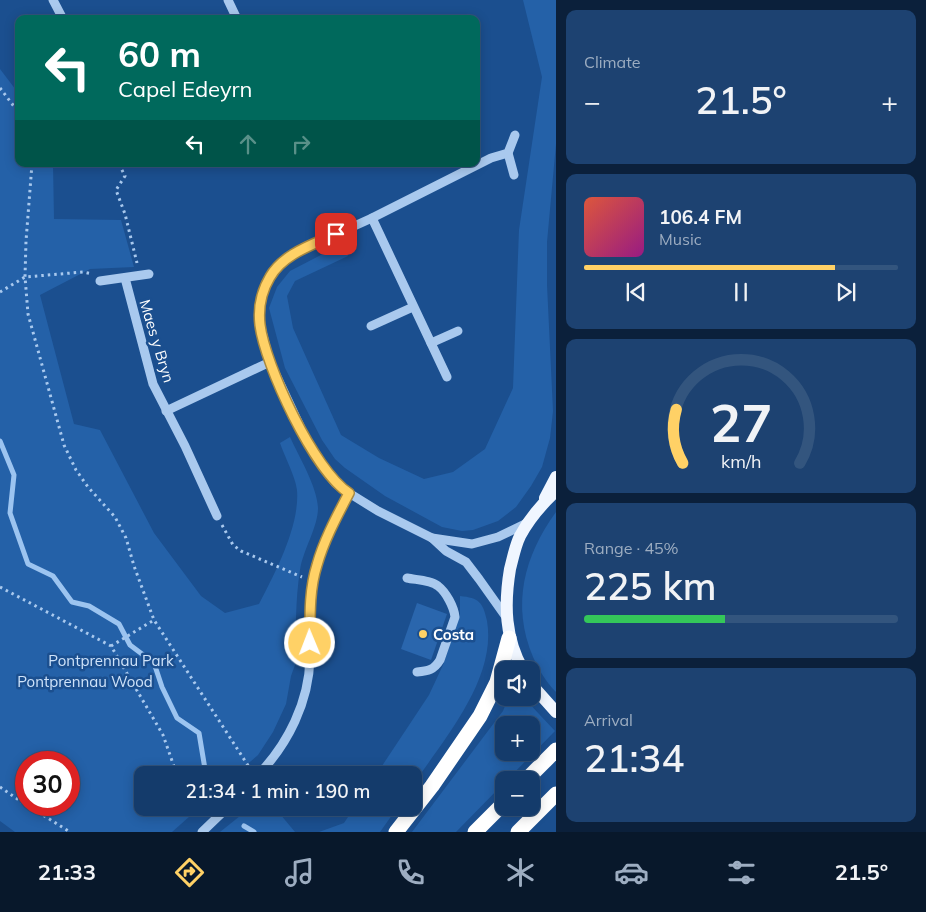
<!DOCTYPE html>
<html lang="en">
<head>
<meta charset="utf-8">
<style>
	body { margin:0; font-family:Mulish,sans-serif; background:#1d4271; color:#f1f3f6; height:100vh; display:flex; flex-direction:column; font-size:19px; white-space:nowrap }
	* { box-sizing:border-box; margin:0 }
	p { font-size:16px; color:#9dadc1 }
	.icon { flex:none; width:28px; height:28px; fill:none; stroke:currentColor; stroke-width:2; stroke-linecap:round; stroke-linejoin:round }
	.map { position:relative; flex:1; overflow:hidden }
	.details { display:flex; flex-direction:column; gap:10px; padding:10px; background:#0b203b; width:370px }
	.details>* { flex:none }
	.hud { position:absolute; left:15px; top:15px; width:465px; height:152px; border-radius:10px; box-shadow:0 2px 12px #0003,0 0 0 1px #33557e; background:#00695c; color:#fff; overflow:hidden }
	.fabs { position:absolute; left:495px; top:661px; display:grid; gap:10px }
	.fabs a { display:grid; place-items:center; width:45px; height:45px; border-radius:10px; background:#143b6b; box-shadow:0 2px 12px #0003,0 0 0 1px #33557e; font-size:25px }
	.speed { position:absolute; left:15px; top:751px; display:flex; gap:10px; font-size:25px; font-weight:700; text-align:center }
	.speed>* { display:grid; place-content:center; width:65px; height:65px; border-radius:50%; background:#143b6b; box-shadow:0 2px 12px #0003,0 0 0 1px #33557e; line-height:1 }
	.speed .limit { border:8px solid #d22; background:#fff; color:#111 }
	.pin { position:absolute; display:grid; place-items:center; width:42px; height:42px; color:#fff; margin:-21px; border-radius:10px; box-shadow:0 2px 8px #0006 }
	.me { position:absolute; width:55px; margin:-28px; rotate:359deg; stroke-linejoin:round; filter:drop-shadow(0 0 4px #0008) }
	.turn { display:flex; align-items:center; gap:18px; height:105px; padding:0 20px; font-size:22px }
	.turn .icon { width:65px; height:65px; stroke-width:2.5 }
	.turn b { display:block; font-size:35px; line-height:42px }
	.lanes { display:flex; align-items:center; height:48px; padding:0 20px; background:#0003; justify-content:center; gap:25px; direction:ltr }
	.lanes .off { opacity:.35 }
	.big { font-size:38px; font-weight:600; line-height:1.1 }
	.details .tile { flex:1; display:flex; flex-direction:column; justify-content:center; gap:8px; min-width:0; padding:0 18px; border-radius:10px; background:#1d4271 }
	.details .dial { align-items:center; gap:0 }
	.dial svg { height:130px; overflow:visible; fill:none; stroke:#33557e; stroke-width:7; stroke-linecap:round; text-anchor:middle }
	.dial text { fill:#f1f3f6; stroke:none }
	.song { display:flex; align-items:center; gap:15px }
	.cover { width:60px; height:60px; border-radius:8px; background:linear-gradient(135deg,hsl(10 70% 55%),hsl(310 70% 35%)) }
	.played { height:5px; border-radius:2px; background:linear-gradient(90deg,#ffd166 80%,#33557e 80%) }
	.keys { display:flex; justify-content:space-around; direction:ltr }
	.heat { display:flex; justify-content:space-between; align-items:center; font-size:28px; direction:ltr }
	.charge { height:8px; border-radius:4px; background:linear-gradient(90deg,#34c759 45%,#33557e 0) }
	.trip { position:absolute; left:134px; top:766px; width:288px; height:50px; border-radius:10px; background:#143b6b; box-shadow:0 2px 12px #0003,0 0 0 1px #33557e; font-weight:600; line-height:50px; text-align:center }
	.menu { display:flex; height:80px; justify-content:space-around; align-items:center; background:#08182b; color:#9dadc1 }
	.menu .icon { width:35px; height:35px }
	.menu .selected { color:#ffd166 }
	.menu b { font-size:22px; color:#f1f3f6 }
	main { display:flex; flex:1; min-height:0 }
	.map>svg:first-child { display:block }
	.green { fill:#2461a8; fill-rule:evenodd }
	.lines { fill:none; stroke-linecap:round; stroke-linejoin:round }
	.stream { stroke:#9cc4f0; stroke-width:5 }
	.building { fill:#2a66ad }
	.path { stroke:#a9c9ee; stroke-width:3; stroke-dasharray:2.5 4; stroke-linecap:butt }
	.minor { stroke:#a9c9ee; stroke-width:9 }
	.major { stroke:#f0f6ff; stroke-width:12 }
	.highway { stroke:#fff; stroke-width:15 }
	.route-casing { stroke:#a68842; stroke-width:12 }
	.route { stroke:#ffd166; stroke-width:9 }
	.poi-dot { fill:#ffd166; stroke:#1b4f8f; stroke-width:2 }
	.labels { text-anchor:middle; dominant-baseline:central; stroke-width:5; stroke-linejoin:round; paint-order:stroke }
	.street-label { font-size:15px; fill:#fff; stroke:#1b4f8f }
	.poi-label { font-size:15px; font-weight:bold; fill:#fff; stroke:#1b4f8f; text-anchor:start }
	.park-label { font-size:15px; fill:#cfe3fa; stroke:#1b4f8f }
</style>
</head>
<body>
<main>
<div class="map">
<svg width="556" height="832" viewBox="0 0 556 832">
	<rect width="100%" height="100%" fill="#1b4f8f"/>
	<g class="green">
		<polygon points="523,0 556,0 556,144 547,242 547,285 553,411 550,438 542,467 531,486 516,507 498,521 473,530 462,531 442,527 385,496 345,468 335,459 322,440 285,368 269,308 277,287 290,271 344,243 348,256 295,281 287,296 293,328 341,435 379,458 424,479 453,472 485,449 513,388 519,230 542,77"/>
		<path d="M0,69L19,94V164H53L54,219L121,220L134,267L90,269L40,295L74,424L100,430L154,533L201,596L225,613L259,604C275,573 300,526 297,490C296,478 284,455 280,443L290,437C299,457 317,486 318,508C318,527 303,550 300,570C295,601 296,634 295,665L291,676L286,704L273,732L258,755L235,775H142V808H199L172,832H15L0,821ZM69,762V805H26V762Z"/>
		<path d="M556,512V692C546,682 539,670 533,657C511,605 524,556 556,512Z"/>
		<path d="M460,596C479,598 483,602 487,621C497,679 443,740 413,785L412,775H376L429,695L443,665L460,615Z"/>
		<path d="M508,698H524L555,731L507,780H504V783L456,832H412L503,711ZM504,725H531V752H504Z"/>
		<polygon points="250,808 275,808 295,832 220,832"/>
		<polygon points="354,808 397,808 380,832 319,832 344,823"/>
	</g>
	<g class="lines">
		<g class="stream">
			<polyline points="0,441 14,475 10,513 28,564 53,576 72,602 89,606 119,624 130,645 154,663 162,687 177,718 199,733 206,775"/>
			<polyline points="244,826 254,832"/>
		</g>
	</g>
	<polygon class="building" points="417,603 447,614 431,660 401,649"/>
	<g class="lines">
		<g class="path">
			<polyline points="0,88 19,113"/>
			<polyline points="32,164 26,241 25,277 28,314 64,445 76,470 88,487 115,517 126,538 134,566 154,620 249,767"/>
			<polyline points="119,164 125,176 116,190 125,214 137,263"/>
			<polyline points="0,292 25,277 83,272 92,274"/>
			<polyline points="222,525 233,545 241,551 302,577"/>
			<polyline points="0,587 111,646 163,735 177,775"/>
			<polyline points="111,646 154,620"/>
			<polyline points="0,787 26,805"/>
			<polyline points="27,805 70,832"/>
			<polyline points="187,808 188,812"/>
		</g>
		<g class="minor">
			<polyline points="53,0 63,19"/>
			<polyline points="228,0 237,19"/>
			<polyline points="508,153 514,175"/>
			<polyline points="372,218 447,377"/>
			<polyline points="125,278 153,384 185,446 217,516"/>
			<polyline points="100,281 149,274"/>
			<polyline points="371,326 413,307"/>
			<polyline points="431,343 458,331"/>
			<polyline points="166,411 270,362"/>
			<polyline points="432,538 472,544 498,537 527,523"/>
			<path d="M407,578C416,580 431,580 438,586C446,592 454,607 455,617L440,660C434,670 428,671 417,672"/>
			<polyline points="506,617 479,579 466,562 446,551 432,538 378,511 349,493 335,483 327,473 305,437 270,362 260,324 259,307 263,292 270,276 283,262 299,251 372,218 491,158 508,153 515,135"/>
			<path d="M258,775C288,744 309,702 310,658C311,631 309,605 314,578C319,548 335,520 349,493"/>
			<polyline points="202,832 227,808"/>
		</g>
		<g class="major">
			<polyline points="545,498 556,477"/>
			<path d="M523,670C505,638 504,605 510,569C513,558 515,546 520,536C529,519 542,504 556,491"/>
			<polyline points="531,684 556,712"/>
		</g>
		<g class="highway">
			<polyline points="526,780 556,750"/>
			<polyline points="396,832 432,786 480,716 497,682 509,638"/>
			<polyline points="475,832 504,803"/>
			<polyline points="518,832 556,794"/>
		</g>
	</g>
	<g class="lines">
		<defs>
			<path id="route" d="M310,643C310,617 309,590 317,565C324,540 337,516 349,493C314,471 265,365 260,325C258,308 261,292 270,277C283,254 312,245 336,234"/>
		</defs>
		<use href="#route" class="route-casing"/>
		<use href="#route" class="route"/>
	</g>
	<circle class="poi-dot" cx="423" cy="634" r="5"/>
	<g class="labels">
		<g class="street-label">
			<text transform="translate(157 341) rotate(73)">Maes y Bryn</text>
		</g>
		<g class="poi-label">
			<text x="433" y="634">Costa</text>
		</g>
		<g class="park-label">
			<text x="111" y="660">Pontprennau Park</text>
			<text x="85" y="681">Pontprennau Wood</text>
		</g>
	</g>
</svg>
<div class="fabs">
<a><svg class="icon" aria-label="sound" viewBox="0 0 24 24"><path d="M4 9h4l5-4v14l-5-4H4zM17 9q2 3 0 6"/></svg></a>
<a>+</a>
<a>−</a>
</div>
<div class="speed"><div class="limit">30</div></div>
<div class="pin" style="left:336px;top:234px;background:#d93025"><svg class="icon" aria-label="arrive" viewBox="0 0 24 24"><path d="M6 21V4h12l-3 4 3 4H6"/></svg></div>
<svg class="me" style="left:310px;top:643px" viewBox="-20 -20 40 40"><circle r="17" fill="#ffd166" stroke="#fff" stroke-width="3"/><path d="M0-11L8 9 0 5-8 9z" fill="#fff"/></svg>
<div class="trip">21:34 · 1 min · 190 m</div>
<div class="hud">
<div class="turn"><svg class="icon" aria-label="left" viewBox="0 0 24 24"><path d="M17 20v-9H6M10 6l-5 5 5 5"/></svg><div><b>60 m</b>Capel Edeyrn</div></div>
<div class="lanes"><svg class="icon" aria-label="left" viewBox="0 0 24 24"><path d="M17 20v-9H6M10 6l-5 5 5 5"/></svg><svg class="icon off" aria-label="ahead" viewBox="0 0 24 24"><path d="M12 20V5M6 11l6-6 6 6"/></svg><svg class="icon off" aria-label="right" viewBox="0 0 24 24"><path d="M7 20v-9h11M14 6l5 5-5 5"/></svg></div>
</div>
</div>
<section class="details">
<div class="tile"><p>Climate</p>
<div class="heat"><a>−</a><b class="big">21.5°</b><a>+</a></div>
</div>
<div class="tile">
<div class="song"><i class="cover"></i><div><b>106.4 FM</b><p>Music</p></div></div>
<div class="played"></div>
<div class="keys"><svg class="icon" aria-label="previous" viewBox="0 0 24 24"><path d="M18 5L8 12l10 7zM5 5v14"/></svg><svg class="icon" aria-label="pause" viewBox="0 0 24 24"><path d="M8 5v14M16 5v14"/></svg><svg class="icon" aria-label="next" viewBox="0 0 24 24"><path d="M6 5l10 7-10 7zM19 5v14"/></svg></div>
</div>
<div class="tile dial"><svg viewBox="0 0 100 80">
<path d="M14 69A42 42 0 1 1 86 69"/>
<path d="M14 69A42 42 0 0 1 10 36" stroke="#ffd166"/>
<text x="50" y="56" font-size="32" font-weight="700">27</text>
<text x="50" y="72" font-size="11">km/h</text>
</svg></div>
<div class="tile"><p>Range · 45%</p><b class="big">225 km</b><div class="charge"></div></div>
<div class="tile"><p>Arrival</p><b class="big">21:34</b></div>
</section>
</main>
<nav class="menu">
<b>21:33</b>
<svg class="icon selected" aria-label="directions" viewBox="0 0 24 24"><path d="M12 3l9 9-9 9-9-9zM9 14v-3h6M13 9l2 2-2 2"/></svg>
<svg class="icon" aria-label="music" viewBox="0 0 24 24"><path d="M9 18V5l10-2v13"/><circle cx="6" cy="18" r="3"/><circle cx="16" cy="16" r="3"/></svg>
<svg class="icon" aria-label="phone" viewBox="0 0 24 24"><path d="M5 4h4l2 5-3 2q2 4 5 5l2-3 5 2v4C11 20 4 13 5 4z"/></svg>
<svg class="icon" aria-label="climate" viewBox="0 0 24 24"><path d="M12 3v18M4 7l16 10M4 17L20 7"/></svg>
<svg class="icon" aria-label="car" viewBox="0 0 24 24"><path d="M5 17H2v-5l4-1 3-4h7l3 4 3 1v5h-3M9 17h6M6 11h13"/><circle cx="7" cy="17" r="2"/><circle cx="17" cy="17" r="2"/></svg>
<svg class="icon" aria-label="filters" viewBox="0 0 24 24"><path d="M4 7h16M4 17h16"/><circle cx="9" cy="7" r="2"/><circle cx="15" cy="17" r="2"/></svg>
<b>21.5°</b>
</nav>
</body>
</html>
